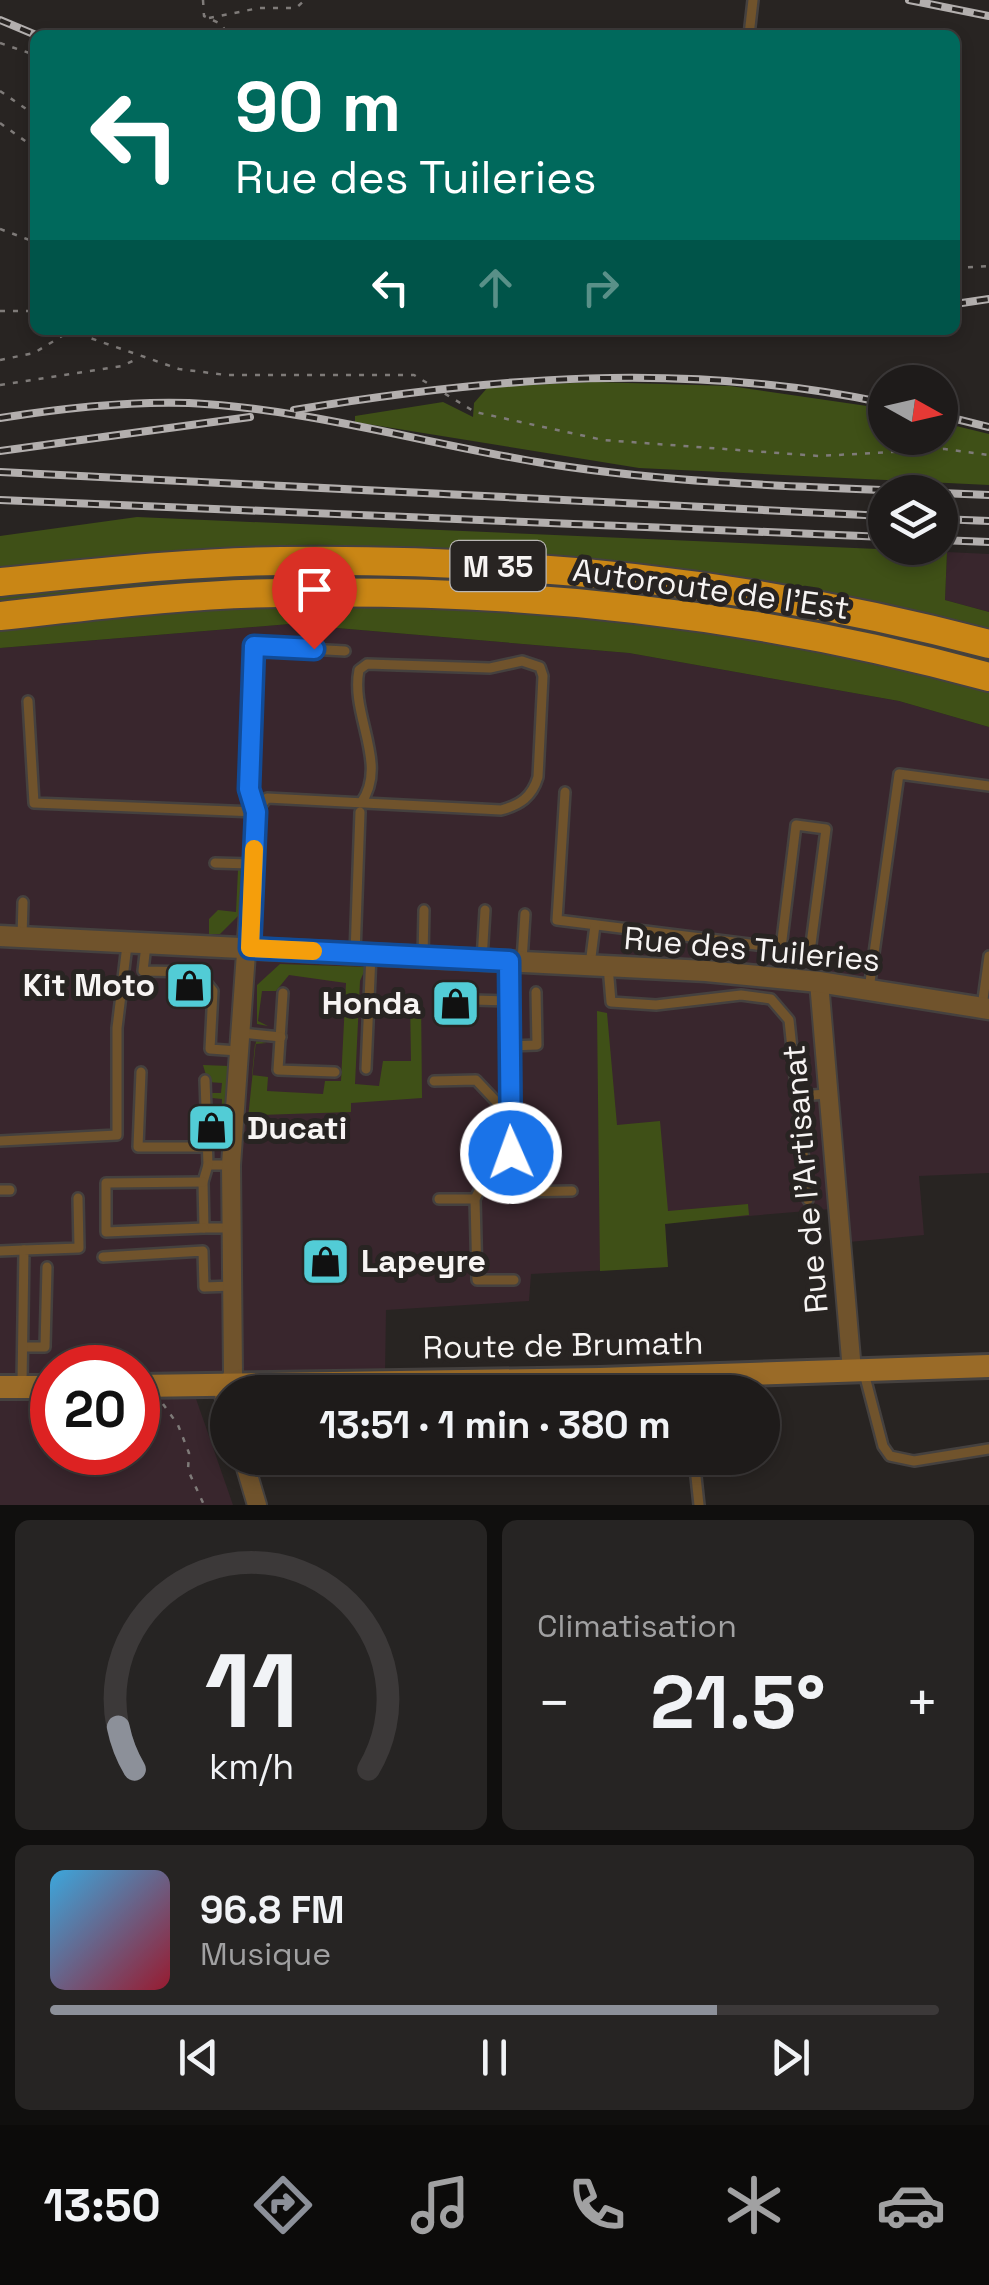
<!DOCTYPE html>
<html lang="fr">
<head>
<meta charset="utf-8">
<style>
	body { margin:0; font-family:"Space Grotesk",sans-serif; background:#262423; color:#f1f3f6; height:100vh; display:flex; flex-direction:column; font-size:38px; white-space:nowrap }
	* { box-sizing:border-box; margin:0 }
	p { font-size:32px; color:#a1a1a2 }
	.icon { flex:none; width:55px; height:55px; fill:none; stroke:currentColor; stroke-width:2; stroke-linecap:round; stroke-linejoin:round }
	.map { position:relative; height:1505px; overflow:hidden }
	.details { display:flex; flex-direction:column; gap:15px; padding:15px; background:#100f0e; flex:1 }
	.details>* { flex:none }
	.banner { position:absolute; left:30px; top:30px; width:930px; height:305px; border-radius:15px; box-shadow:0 5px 15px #0003,0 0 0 2px #3c3939; background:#00695c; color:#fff; overflow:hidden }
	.needle { width:65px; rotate:98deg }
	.buttons { position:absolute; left:868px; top:365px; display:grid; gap:20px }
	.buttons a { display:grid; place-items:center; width:90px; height:90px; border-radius:50%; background:#1e1b1a; box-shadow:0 5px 15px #0003,0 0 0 2px #3c3939; font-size:50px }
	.speed { position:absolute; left:30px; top:1345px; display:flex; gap:20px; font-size:50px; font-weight:700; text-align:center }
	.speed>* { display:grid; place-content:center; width:130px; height:130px; border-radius:50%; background:#1e1b1a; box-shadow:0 5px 15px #0003,0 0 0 2px #3c3939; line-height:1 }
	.speed .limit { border:15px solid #d22; background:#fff; color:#111 }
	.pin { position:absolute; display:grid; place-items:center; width:85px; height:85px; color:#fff; margin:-102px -42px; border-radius:50% 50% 50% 0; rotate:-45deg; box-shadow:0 0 10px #0007 }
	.pin .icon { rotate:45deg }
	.me { position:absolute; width:110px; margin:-55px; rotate:358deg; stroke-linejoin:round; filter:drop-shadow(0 0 8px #0008) }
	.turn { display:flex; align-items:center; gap:35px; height:210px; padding:0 40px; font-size:45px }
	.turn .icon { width:130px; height:130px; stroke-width:2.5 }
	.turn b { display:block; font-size:70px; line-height:85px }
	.lanes { display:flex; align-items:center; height:95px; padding:0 40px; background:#0003; justify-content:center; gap:50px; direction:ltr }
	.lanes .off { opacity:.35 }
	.big { font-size:75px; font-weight:800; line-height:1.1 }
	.details .card { flex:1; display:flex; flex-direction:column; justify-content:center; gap:15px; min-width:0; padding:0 35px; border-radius:15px; background:#262423 }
	.details .dial { align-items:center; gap:0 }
	.dial svg { height:260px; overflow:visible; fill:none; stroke:#3c3939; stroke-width:7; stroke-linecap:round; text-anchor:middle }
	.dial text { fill:#f1f3f6; stroke:none }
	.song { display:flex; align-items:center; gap:30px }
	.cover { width:120px; height:120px; border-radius:15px; background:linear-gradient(135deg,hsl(200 70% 55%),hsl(350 70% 35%)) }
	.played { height:10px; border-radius:5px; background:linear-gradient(90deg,#8c9099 75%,#3c3939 75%) }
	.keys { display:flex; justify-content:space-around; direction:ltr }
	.heat { display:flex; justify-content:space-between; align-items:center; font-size:55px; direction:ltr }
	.details .tiles { flex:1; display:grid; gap:15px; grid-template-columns:1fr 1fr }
	.card:last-child { grid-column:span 2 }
	.trip { position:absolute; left:210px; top:1375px; width:570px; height:100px; border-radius:50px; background:#1e1b1a; box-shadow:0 5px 15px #0003,0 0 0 2px #3c3939; font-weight:800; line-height:100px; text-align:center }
	.tab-bar { display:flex; height:160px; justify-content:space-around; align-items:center; background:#0c0b0a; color:#a1a1a2 }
	.tab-bar .icon { width:70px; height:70px }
	.tab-bar .active { color:#8c9099 }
	.tab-bar b { font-size:45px; color:#f1f3f6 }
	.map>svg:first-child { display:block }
	.commercial { fill:#39262d; fill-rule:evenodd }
	.green { fill:#3f5017 }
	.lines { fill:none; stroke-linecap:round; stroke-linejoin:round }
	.service-casing { stroke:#45413f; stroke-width:14 }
	.minor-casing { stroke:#45413f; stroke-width:22 }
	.tertiary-casing { stroke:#45413f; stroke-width:25 }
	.secondary-casing { stroke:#45413f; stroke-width:28 }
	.trunk-casing { stroke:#45413f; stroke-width:32 }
	.path { stroke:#7f7b79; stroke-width:2.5; stroke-dasharray:5 8; stroke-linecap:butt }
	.service { stroke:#70532c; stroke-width:9 }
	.minor { stroke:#70532c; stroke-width:18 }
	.tertiary { stroke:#70532c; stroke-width:20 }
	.secondary { stroke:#9a6b28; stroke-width:22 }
	.trunk { stroke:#c98615; stroke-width:28 }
	.rail-casing { stroke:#b3afae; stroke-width:8 }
	.rail { stroke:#282422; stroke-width:4; stroke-dasharray:11; stroke-linecap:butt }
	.route-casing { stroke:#114b97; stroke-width:25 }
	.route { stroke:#1a73e8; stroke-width:18 }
	.slow { stroke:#f59e0b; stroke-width:18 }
	.labels { text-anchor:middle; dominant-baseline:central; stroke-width:10; stroke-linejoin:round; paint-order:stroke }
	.shield { fill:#282422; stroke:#b9b6b4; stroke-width:2.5 }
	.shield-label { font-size:30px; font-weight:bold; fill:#f7f4f3 }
	.street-label { font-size:32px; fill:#f7f4f3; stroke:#282422 }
	.poi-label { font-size:32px; font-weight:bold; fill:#f7f4f3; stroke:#282422; text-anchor:end }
</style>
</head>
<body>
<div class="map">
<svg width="989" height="1505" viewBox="0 0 989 1505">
	<rect width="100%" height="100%" fill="#282422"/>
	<g class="commercial">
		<polygon points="947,552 989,554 989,612 945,600"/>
		<path d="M290,624L629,653L899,701L989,727V1173L919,1176L924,1235L849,1242L843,1208L665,1223L668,1267L531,1274L529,1301L386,1310L385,1375L194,1393L233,1505H0V648ZM52,1368H138V1452H52Z"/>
	</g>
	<g class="green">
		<polygon points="595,382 730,386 874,407 885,409 885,438 940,438 940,422 989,434 989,485 639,468 355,422 355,416 443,402 473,417 474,403 488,387"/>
		<polygon points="137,517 947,552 945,600 989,612 989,727 899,701 629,653 290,624 0,648 0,536"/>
		<polygon points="238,870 243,870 241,913 220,934 209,934 209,919 218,910 236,912"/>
		<polygon points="280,964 366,967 360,981 355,1084 379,1086 383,1061 411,1061 410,998 421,997 422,1098 351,1103 351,1112 259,1115 258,1132 247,1128 256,1041 267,1043 255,1044 252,1075 268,1077 267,1091 323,1094 325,1081 341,1081 346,983 289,975 276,991 262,991 258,1021 268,1026 257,1024 257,985"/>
		<polygon points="597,1011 607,1013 617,1125 660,1121 668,1211 748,1204 749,1215 665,1224 668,1267 600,1271"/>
		<polygon points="203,1065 229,1066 220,1151 210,1141 221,1141 221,1125 210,1125 211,1119 221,1119 222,1099 212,1098 212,1093 221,1093 222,1083 208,1082"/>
	</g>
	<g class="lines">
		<defs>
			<g id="service">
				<polyline points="749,35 753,0"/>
				<polyline points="28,701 34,803 256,812"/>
				<polyline points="565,792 557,920 781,948 810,952 826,829 796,825 781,948"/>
				<path d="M256,812L267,798L501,810C520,805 532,797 538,777L543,676L540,667L522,661L490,668L367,664L359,670C350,715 389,764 361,803"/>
				<polyline points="256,812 249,789 253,646 345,651"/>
				<polyline points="215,863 251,864"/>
				<polyline points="22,937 23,902"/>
				<polyline points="146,945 143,971 198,972 213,991 210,1049 238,1051"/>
				<polyline points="355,954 360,812"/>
				<polyline points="423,957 424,910"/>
				<polyline points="482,960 485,910"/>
				<polyline points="522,961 525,914"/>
				<polyline points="590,965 595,925"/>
				<polyline points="608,966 611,1002 656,1005 741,995 771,999 789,1020 808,1200"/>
				<polyline points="869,989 899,774 989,786"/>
				<polyline points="283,993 278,1070 335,1072"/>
				<polyline points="473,1000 509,1001"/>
				<polyline points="982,1007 989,956"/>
				<polyline points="242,1033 281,1037"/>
				<polyline points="509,1046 537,1045 536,992"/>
				<polyline points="366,1069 371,954"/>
				<polyline points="141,1072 138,1147 204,1147"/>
				<polyline points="205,1080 208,1165 231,1165"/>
				<polyline points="434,1081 476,1080 509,1115 512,1192 572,1191"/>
				<polyline points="797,1096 828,1094"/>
				<polyline points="509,1115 484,1142 484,1181 475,1199 477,1280 514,1280"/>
				<polyline points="0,1141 117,1135 117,1028 127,945"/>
				<polyline points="208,1165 203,1182 204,1228 232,1228"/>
				<polyline points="203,1182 106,1183 106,1232 204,1228"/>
				<polyline points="0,1190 10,1190"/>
				<polyline points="439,1199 475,1199"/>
				<polyline points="0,1251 24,1250"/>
				<polyline points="103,1257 203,1251 204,1287 233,1286"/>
				<polyline points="23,1347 45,1347 47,1267"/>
				<polyline points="864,1373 883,1446 890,1456 914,1461 989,1449"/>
				<polyline points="22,1384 24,1250 79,1248 78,1198"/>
				<polyline points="694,1458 699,1505"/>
			</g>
			<g id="minor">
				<polyline points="509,961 509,1115"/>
				<polyline points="819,982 852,1371"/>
				<polyline points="228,1411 224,1395 233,1374 231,1165 256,812"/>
				<polyline points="243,1458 257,1505"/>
			</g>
			<polyline id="tertiary" points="0,936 706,971 819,982 989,1009"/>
			<g id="secondary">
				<polyline points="138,1386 600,1379 989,1366"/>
				<polyline points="0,1387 52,1387"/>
			</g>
			<g id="trunk">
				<path d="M0,582C93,573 187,562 281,561C519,558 759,583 989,644"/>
				<path d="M0,616C93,606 187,594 281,593C519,588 759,614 989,677"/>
			</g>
		</defs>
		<use href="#service" class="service-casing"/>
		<use href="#minor" class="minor-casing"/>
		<use href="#tertiary" class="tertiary-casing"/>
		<use href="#secondary" class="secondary-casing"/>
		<use href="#trunk" class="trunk-casing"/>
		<g class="path">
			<polyline points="203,0 204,16 221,24 228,35"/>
			<polyline points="209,18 259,8 296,8 305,0"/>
			<polyline points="0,43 35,55"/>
			<polyline points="0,91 35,115"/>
			<polyline points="0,123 35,148"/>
			<polyline points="0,229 35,242"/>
			<polyline points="955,268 989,266"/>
			<polyline points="0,311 35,311"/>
			<polyline points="67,330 179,369 226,375 414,375 475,412 603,440 819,456 945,449 989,455"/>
			<polyline points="0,360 34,353 67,333"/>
			<polyline points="0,385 122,366 137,359"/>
			<polyline points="163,1404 178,1425 189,1453 188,1470 204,1505"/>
			<polyline points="219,1426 227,1451"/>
		</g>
		<use href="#service" class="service"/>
		<use href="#minor" class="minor"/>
		<use href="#tertiary" class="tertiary"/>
		<use href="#secondary" class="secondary"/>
		<use href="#trunk" class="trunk"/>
		<defs>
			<g id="rail">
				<polyline points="909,0 989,16"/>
				<polyline points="0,20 36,35"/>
				<polyline points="955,304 989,299"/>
				<path d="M294,410C492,377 687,361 885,403"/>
				<polyline points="940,415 989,427"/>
				<path d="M0,418C63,408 126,401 189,403C311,409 430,445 549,464C677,484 807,487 936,492"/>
				<polyline points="0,451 250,417"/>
				<polyline points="0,472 885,516"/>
				<polyline points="940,493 989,495"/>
				<polyline points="0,500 885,537"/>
				<polyline points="940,519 989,521"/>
				<polyline points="940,540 989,542"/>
			</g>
		</defs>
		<use href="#rail" class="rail-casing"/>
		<use href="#rail" class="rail"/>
	</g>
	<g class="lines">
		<defs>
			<polyline id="route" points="314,649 254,646 249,789 256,812 250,948 509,961 511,1153"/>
		</defs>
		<use href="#route" class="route-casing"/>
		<use href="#route" class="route"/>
		<polyline class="slow" points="254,849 250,948 313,951"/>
	</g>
	<defs>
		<symbol id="shop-square" viewBox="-11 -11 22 22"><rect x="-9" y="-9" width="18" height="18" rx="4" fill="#52ccd6" stroke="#282422"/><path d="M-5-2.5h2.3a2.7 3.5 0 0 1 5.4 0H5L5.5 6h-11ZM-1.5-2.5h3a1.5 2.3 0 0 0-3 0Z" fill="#111"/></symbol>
	</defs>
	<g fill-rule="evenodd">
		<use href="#shop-square" x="162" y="958" width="55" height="55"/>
		<use href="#shop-square" x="428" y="976" width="55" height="55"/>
		<use href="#shop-square" x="184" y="1100" width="55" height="55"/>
		<use href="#shop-square" x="298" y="1234" width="55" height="55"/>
	</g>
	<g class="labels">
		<rect class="shield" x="450.5" y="541" width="95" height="50" rx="8"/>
		<g class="shield-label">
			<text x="498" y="566">M 35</text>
		</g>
		<g class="street-label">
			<text transform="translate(711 589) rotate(8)">Autoroute de l’Est</text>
			<text transform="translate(752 949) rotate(5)">Rue des Tuileries</text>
			<text transform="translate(805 1179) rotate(-95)">Rue de l'Artisanat</text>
			<text transform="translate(563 1345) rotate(-1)">Route de Brumath</text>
		</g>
		<g class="poi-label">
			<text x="155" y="985">Kit Moto</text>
			<text x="421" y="1003">Honda</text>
			<text x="247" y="1128" text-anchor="start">Ducati</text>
			<text x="361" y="1261" text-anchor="start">Lapeyre</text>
		</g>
	</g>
</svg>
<div class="buttons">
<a><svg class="needle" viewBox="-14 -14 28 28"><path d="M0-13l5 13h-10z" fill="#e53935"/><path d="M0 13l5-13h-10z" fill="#a1a1a2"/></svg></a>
<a><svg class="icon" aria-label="layers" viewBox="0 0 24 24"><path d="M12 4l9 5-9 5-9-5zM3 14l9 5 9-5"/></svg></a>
</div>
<div class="speed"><div class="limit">20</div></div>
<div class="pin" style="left:314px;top:649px;background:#d93025"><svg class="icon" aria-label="arrive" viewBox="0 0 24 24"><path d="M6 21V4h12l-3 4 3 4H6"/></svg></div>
<svg class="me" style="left:511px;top:1153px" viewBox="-20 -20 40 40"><circle r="17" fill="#1a73e8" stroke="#fff" stroke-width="3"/><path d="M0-11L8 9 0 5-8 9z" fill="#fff"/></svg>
<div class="trip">13:51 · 1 min · 380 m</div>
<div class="banner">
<div class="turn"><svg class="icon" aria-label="left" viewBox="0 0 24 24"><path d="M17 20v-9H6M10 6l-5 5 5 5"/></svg><div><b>90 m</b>Rue des Tuileries</div></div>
<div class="lanes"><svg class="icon" aria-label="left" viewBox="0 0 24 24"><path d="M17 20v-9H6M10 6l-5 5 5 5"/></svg><svg class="icon off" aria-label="ahead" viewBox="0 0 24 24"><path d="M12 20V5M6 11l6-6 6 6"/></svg><svg class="icon off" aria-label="right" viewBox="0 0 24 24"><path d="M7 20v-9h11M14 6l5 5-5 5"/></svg></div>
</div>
</div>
<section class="details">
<div class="tiles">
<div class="card dial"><svg viewBox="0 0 100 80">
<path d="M14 69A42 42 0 1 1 86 69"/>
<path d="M14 69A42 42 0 0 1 9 56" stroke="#8c9099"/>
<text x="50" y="56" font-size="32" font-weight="700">11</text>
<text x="50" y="72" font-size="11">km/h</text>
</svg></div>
<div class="card"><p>Climatisation</p>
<div class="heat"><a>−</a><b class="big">21.5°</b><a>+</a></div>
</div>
<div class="card">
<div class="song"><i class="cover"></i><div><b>96.8 FM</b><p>Musique</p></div></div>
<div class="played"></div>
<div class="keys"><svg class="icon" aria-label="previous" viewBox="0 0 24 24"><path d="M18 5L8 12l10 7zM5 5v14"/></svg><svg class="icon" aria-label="pause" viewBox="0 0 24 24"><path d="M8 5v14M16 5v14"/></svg><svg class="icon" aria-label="next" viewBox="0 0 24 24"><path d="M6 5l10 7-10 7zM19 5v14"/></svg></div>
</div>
</div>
</section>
<nav class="tab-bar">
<b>13:50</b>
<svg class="icon active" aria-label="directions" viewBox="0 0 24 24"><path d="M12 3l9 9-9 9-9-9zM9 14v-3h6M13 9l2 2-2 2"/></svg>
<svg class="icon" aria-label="music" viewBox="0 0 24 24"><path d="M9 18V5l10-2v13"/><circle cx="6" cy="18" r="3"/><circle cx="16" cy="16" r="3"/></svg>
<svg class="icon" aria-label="phone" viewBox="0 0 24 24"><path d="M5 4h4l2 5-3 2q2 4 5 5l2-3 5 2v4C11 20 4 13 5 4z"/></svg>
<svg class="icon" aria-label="climate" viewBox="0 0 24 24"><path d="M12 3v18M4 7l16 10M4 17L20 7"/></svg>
<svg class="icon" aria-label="car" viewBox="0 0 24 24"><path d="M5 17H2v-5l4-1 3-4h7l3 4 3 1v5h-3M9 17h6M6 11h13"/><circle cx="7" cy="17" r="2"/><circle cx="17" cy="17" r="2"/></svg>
</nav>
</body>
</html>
